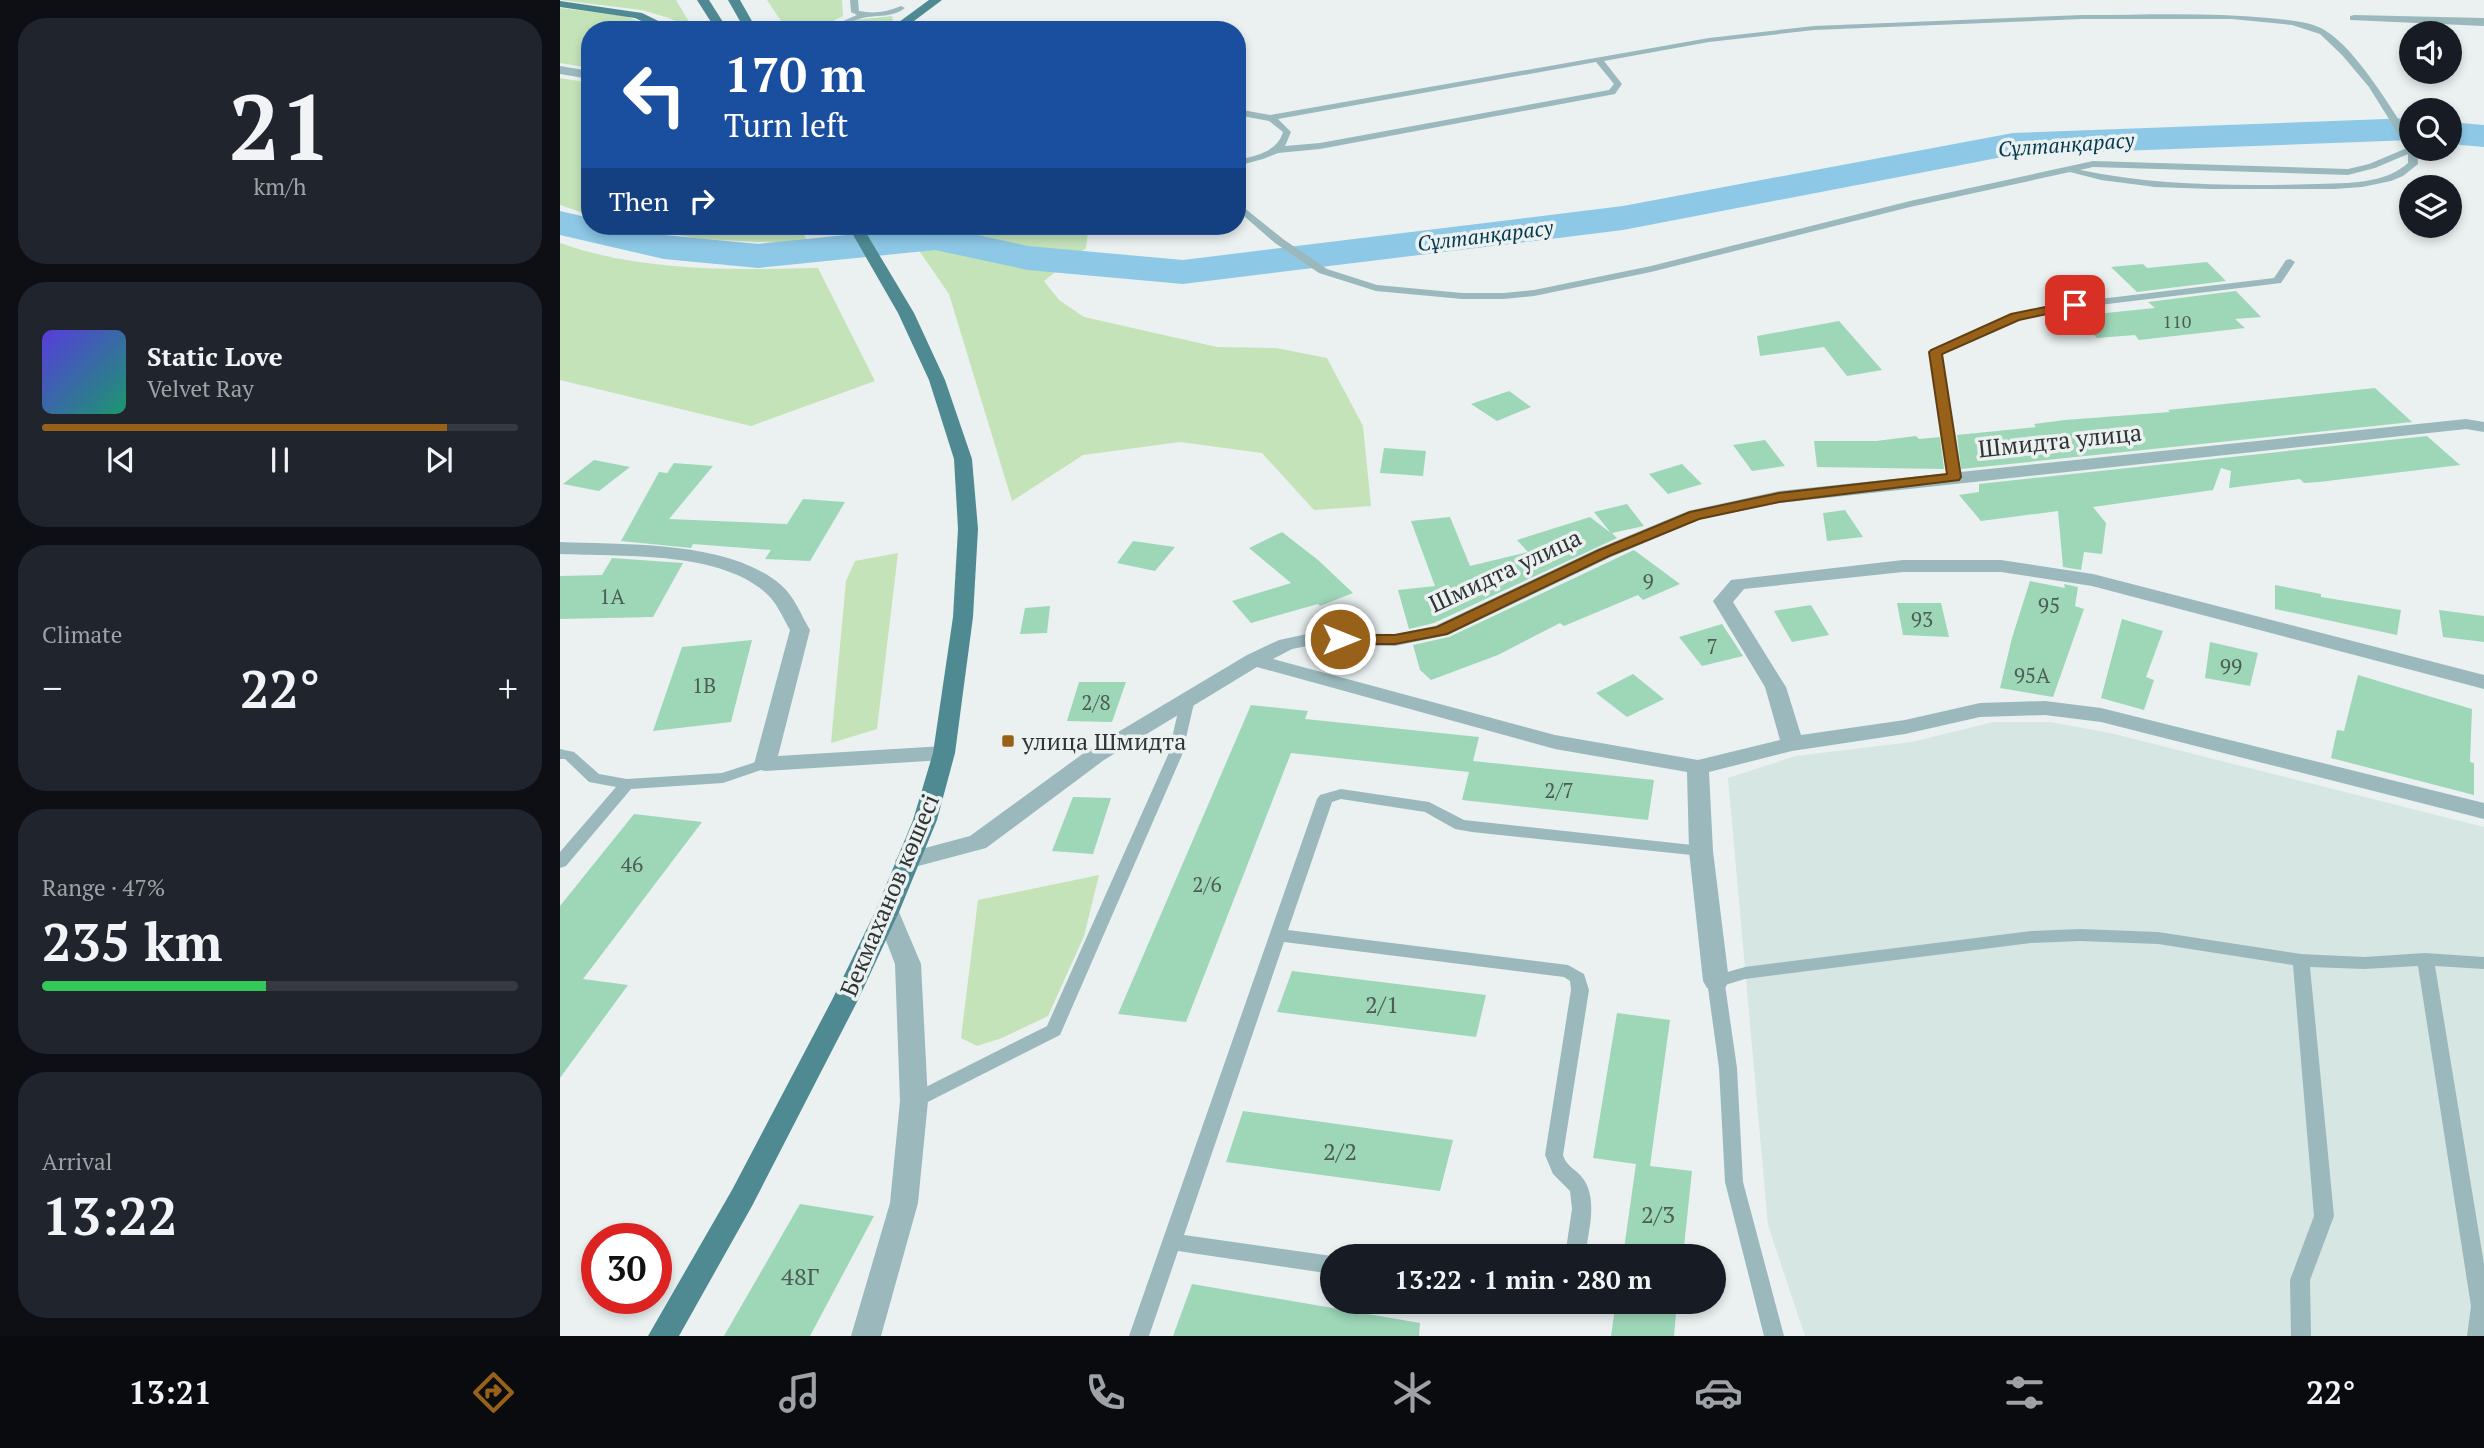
<!DOCTYPE html>
<html lang="en">
<head>
<meta charset="utf-8">
<style>
	body { margin:0; font-family:"PT Serif",serif; background:#20242c; color:#f1f3f6; height:100vh; display:flex; flex-direction:column; font-size:26px; white-space:nowrap }
	* { box-sizing:border-box; margin:0 }
	p { font-size:23px; color:#9ea1a6 }
	.icon { flex:none; width:38px; height:38px; fill:none; stroke:currentColor; stroke-width:2; stroke-linecap:round; stroke-linejoin:round }
	.map { position:relative; flex:1; overflow:hidden }
	.details { display:flex; flex-direction:column; gap:18px; padding:18px; background:#0d0f14; width:560px }
	.details>* { flex:none }
	.top-card { position:absolute; left:21px; top:21px; width:665px; height:214px; border-radius:28px; box-shadow:0 4px 10px #0003; background:#1a4fa0; color:#fff; overflow:hidden }
	.buttons { position:absolute; left:1839px; top:21px; display:grid; gap:14px }
	.buttons a { display:grid; place-items:center; width:63px; height:63px; border-radius:50%; background:#171b24; box-shadow:0 4px 10px #0003; font-size:35px }
	.speed { position:absolute; left:21px; top:1223px; display:flex; gap:14px; font-size:35px; font-weight:700; text-align:center }
	.speed>* { display:grid; place-content:center; width:91px; height:91px; border-radius:50%; background:#171b24; box-shadow:0 4px 10px #0003; line-height:1 }
	.speed .limit { border:10px solid #d22; background:#fff; color:#111 }
	.pin { position:absolute; display:grid; place-items:center; width:60px; height:60px; color:#fff; margin:-30px; border-radius:14px; box-shadow:0 4px 10px #0006 }
	.me { position:absolute; width:77px; margin:-38px; rotate:90deg; stroke-linejoin:round; filter:drop-shadow(0 0 5px #0008) }
	.turn { display:flex; align-items:center; gap:24px; height:147px; padding:0 28px; font-size:32px }
	.turn .icon { width:91px; height:91px; stroke-width:2.5 }
	.turn b { display:block; font-size:49px; line-height:60px }
	.then { display:flex; align-items:center; height:66px; padding:0 28px; background:#0003; gap:14px; font-size:26px }
	.big { font-size:52px; font-weight:700; line-height:1.1 }
	.details .tile { flex:1; display:flex; flex-direction:column; justify-content:center; gap:10px; min-width:0; padding:0 24px; border-radius:28px; background:#20242c }
	.details .dial { align-items:center; gap:0 }
	.dial b { font-size:91px; line-height:1 }
	.song { display:flex; align-items:center; gap:21px }
	.cover { width:84px; height:84px; border-radius:10px; background:linear-gradient(135deg,hsl(250 70% 55%),hsl(160 70% 35%)) }
	.played { height:7px; border-radius:4px; background:linear-gradient(90deg,#97611a 85%,#363941 85%) }
	.keys { display:flex; justify-content:space-around; direction:ltr }
	.heat { display:flex; justify-content:space-between; align-items:center; font-size:38px; direction:ltr }
	.charge { height:10px; border-radius:5px; background:linear-gradient(90deg,#34c759 47%,#363941 0) }
	.trip { position:absolute; left:760px; top:1244px; width:406px; height:70px; border-radius:35px; background:#171b24; box-shadow:0 4px 10px #0003; font-weight:700; line-height:70px; text-align:center }
	.tabs { display:flex; height:112px; justify-content:space-around; align-items:center; background:#090b0e; color:#9ea1a6 }
	.tabs .icon { width:49px; height:49px }
	.tabs .current { color:#97611a }
	.tabs b { font-size:32px; color:#f1f3f6 }
	main { display:flex; flex:1; min-height:0 }
	.map>svg:first-child { display:block }
	.built { fill:#d5e6e3 }
	.green { fill:#c4e3b9 }
	.lines { fill:none; stroke-linecap:round; stroke-linejoin:round }
	.river { fill:#8dc8e6; fill-rule:evenodd }
	.building { fill:#9dd7b8 }
	.lane { fill:#9bb9bd; fill-rule:evenodd }
	.street { fill:#9bb9bd; fill-rule:evenodd }
	.primary { fill:#4f8a92; fill-rule:evenodd }
	.route { fill:#97611a; stroke:#623f11; stroke-width:2 }
	.poi-dot { fill:#97611a; stroke:#eaf1f0; stroke-width:2.5 }
	.labels { text-anchor:middle; dominant-baseline:central; stroke-width:7; stroke-linejoin:round; paint-order:stroke }
	.far-number-label { font-size:18px; fill:#4c5d55 }
	.far-water-label { font-size:21px; font-style:italic; fill:#04394e; stroke:#eaf1f0 }
	.number-label { font-size:21px; fill:#4c5d55 }
	.street-label { font-size:24px; fill:#313434; stroke:#eaf1f0 }
	.poi-label { font-size:24px; fill:#313434; stroke:#eaf1f0; text-anchor:start }
	.near-number-label { font-size:24px; fill:#4c5d55 }
</style>
</head>
<body>
<main>
<section class="details">
<div class="tile dial"><b>21</b><p>km/h</p></div>
<div class="tile">
<div class="song"><i class="cover"></i><div><b>Static Love</b><p>Velvet Ray</p></div></div>
<div class="played"></div>
<div class="keys"><svg class="icon" aria-label="previous" viewBox="0 0 24 24"><path d="M18 5L8 12l10 7zM5 5v14"/></svg><svg class="icon" aria-label="pause" viewBox="0 0 24 24"><path d="M8 5v14M16 5v14"/></svg><svg class="icon" aria-label="next" viewBox="0 0 24 24"><path d="M6 5l10 7-10 7zM19 5v14"/></svg></div>
</div>
<div class="tile"><p>Climate</p>
<div class="heat"><a>−</a><b class="big">22°</b><a>+</a></div>
</div>
<div class="tile"><p>Range · 47%</p><b class="big">235 km</b><div class="charge"></div></div>
<div class="tile"><p>Arrival</p><b class="big">13:22</b></div>
</section>
<div class="map">
<svg width="1924" height="1336" viewBox="0 0 1924 1336">
	<rect width="100%" height="100%" fill="#eaf1f0"/>
	<polygon class="built" points="1433,722 1490,722 1550,733 1924,827 1924,1336 1245,1336 1208,1225 1168,778 1236,756 1352,742"/>
	<g class="green">
		<polygon points="0,0 116,0 134,30 109,18 82,10"/>
		<polygon points="207,0 282,0 283,16 255,30 227,30"/>
		<polygon points="0,8 66,16 98,30 30,30 30,68 0,63"/>
		<polygon points="332,16 333,23 326,30 275,30 295,20"/>
		<polygon points="0,78 30,83 30,215 0,205"/>
		<polygon points="71,226 239,226 249,244 140,239"/>
		<polygon points="342,226 514,226 528,232 526,248 484,281 499,300 524,317 657,347 716,348 767,358 803,426 811,506 754,510 702,453 620,442 523,455 452,501 389,294"/>
		<path d="M0,243C82,272 172,270 258,268L315,381L191,426L0,380Z"/>
		<polygon points="338,553 317,729 271,743 286,581 295,561"/>
		<polygon points="539,875 524,936 488,1016 442,1038 417,1046 401,1038 418,900"/>
	</g>
	<g class="lines">
		<g class="river">
			<polygon points="1852,118 1852,140 1453,155 1063,230 623,284 468,270 375,250 198,268 104,259 0,235 0,211 30,218 30,226 63,226 104,235 198,244 375,226 468,246 623,260 1063,206 1453,133"/>
			<polygon points="1890,122 1924,125 1924,147 1890,144"/>
		</g>
	</g>
	<g class="building">
		<polygon points="1647,262 1666,281 1577,292 1551,267 1583,264 1587,268"/>
		<polygon points="1676,291 1701,317 1675,319 1685,328 1579,340 1575,335 1537,338 1516,316 1595,308 1588,302"/>
		<polygon points="1279,321 1322,370 1287,376 1264,347 1200,356 1197,336"/>
		<polygon points="1815,388 1852,422 1401,469 1397,435 1476,427 1474,424 1505,420 1610,412 1608,410"/>
		<polygon points="949,391 971,407 937,421 911,404"/>
		<polygon points="1356,436 1359,439 1380,437 1384,469 1257,467 1254,441 1316,441"/>
		<polygon points="1867,436 1900,465 1759,482 1744,483 1740,479 1669,488 1671,471 1661,468 1653,490 1533,507 1546,523 1542,554 1524,552 1521,570 1503,567 1498,511 1421,521 1399,495 1419,492 1419,484"/>
		<polygon points="1205,440 1225,466 1192,471 1173,445"/>
		<polygon points="824,448 866,451 863,476 820,473"/>
		<polygon points="34,460 70,467 39,491 3,484"/>
		<polygon points="114,463 153,466 109,519 227,524 243,499 285,502 250,561 205,559 211,550 133,544 131,548 61,541 99,472 107,473"/>
		<polygon points="1122,464 1142,484 1108,494 1089,474"/>
		<polygon points="1067,504 1084,526 1052,533 1057,538 874,623 849,629 838,590 875,586 851,521 890,517 910,566 968,552 957,540 1030,517 1051,533 1034,512"/>
		<polygon points="1285,510 1303,537 1267,541 1263,513"/>
		<polygon points="722,532 758,560 793,593 760,606 758,604 691,623 672,601 731,583 689,548"/>
		<polygon points="573,541 615,547 595,571 557,563"/>
		<polygon points="1074,550 1120,584 1083,600 1078,595 1004,626 1000,623 938,655 871,680 860,670 853,645 889,637"/>
		<polygon points="52,558 123,563 93,617 0,619 0,576 42,575"/>
		<polygon points="1470,581 1505,588 1504,584 1518,587 1515,606 1524,609 1493,697 1440,688 1452,638"/>
		<polygon points="1715,585 1761,594 1761,597 1841,610 1837,635 1715,609"/>
		<polygon points="1337,603 1381,603 1389,637 1343,635"/>
		<polygon points="1251,605 1269,635 1232,642 1214,611"/>
		<polygon points="490,606 487,633 460,634 465,608"/>
		<polygon points="1879,610 1924,616 1924,642 1883,637"/>
		<polygon points="1562,619 1603,631 1586,677 1594,680 1584,710 1541,698"/>
		<polygon points="1162,624 1183,656 1142,666 1119,637"/>
		<polygon points="192,640 171,722 93,731 122,647"/>
		<polygon points="1650,642 1698,653 1690,686 1645,678"/>
		<polygon points="1073,674 1104,699 1067,717 1036,693"/>
		<polygon points="1798,675 1912,709 1910,762 1914,763 1914,795 1771,758 1777,730 1784,731"/>
		<polygon points="519,682 566,682 552,722 507,721"/>
		<polygon points="691,705 748,711 745,719 919,737 913,761 1094,780 1088,820 902,800 909,772 731,753 626,1022 558,1014"/>
		<polygon points="513,797 551,798 533,854 492,851"/>
		<polygon points="74,814 142,822 23,979 68,985 0,1078 0,906"/>
		<polygon points="732,971 926,995 916,1037 717,1012"/>
		<polygon points="1057,1013 1110,1020 1090,1166 1132,1171 1123,1256 1063,1256 1076,1164 1033,1158"/>
		<polygon points="683,1111 893,1140 880,1191 666,1162"/>
		<polygon points="240,1204 314,1216 250,1336 164,1336"/>
		<polygon points="632,1284 860,1323 859,1336 613,1336"/>
		<polygon points="1056,1302 1117,1302 1114,1336 1051,1336"/>
	</g>
	<g class="lines">
		<g class="lane">
			<path d="M290,0H298L299,11C314,14 327,12 341,6L345,8C333,17 321,15 307,17C291,19 280,30 263,30L297,15L291,12Z"/>
			<path d="M1522,15C1584,15 1647,12 1709,18C1727,20 1751,21 1766,31C1797,50 1832,110 1852,140V149H1857L1858,164L1843,176L1831,181L1802,187L1774,189H1651L1595,187L1541,180L1510,172L1350,207L1091,272L974,296L944,299H902L816,291L759,273L715,243L677,210V202L723,239L767,269L817,285L902,293H944L974,290L1091,266L1350,201L1533,161L1788,169L1809,164L1847,148L1809,87L1782,55L1760,34L1732,25L1672,19H1522L1254,30L1149,42L1044,61L1062,84L1055,94L760,149L718,153L703,159L677,166V160C696,156 717,152 723,132L709,121L677,115V109L710,115L1149,38L1254,26ZM1036,62L1054,84L1049,90L760,143L725,146L731,132L718,119ZM1848,154V163C1831,178 1810,181 1788,183C1699,186 1607,188 1520,170L1533,167L1788,175L1815,168Z"/>
			<polygon points="1730,259 1735,262 1721,283 1490,311 1459,319 1382,354 1400,477 1394,481 1388,477 1371,352 1372,350 1451,315 1490,305 1714,278 1726,260"/>
			<polygon points="628,695 635,699 622,755 500,1035 360,1106 354,1108 348,1106 345,1101 348,1096 487,1026 608,755 621,699"/>
			<polygon points="0,749 14,752 39,774 67,779 162,773 205,759 212,764 210,767 163,783 71,789 6,866 0,868 0,852 56,787 29,782 5,759 0,759"/>
			<path d="M781,789L869,802L904,820L1141,846L1147,847L1149,851L1147,855L1141,856L912,832L895,829L865,812L781,799L772,802L728,930L1008,965L1024,974L1029,990L1003,1155C1006,1167 1018,1170 1024,1180C1038,1201 1028,1233 1025,1256H1005L1012,1209L1010,1191L993,1174L985,1155L1011,990L1010,981L1004,977L724,942L624,1235L772,1256V1274L618,1251L589,1336H569L757,799L760,795Z"/>
			<polygon points="1520,929 1598,932 1741,954 1804,957 1865,953 1924,957 1924,969 1875,966 1924,1264 1924,1336 1907,1336 1911,1306 1858,966 1804,969 1750,967 1774,1216 1750,1280 1751,1336 1731,1336 1730,1280 1754,1216 1733,965 1598,944 1520,941 1471,943 1185,979 1165,985 1177,1068 1183,1182 1224,1336 1204,1336 1165,1182 1159,1068 1147,981 1150,977 1185,967 1471,931"/>
		</g>
		<g class="street">
			<polygon points="1794,15 1924,18 1924,26 1790,20 1790,16"/>
			<polygon points="0,66 30,71 30,79 0,74"/>
			<polygon points="1906,419 1924,422 1924,432 1906,429 1219,503 1141,519 1051,557 888,635 835,646 752,645 732,649 713,659 995,735 1138,760 1220,740 1205,687 1153,601 1171,580 1343,560 1441,560 1533,574 1924,675 1924,689 1532,586 1441,572 1343,572 1184,589 1173,602 1226,687 1241,735 1345,720 1420,703 1485,701 1541,708 1924,803 1924,819 1541,722 1485,715 1420,717 1345,734 1232,751 1149,772 1153,851 1169,981 1165,988 1156,991 1147,988 1143,981 1129,851 1127,772 995,749 697,667 544,760 426,848 347,869 339,867 335,861 339,855 410,836 528,750 687,655 719,640 752,633 835,634 875,626 1037,549 1128,511 1219,491"/>
			<path d="M0,542C65,545 169,540 221,585C234,596 241,615 250,630L218,756L384,746L392,748L395,753L392,758L384,760L205,771L197,769L194,764L230,630C223,618 217,603 207,594C160,550 60,557 0,554Z"/>
			<polygon points="327,903 336,906 339,912 361,964 368,1101 358,1203 321,1336 291,1336 330,1203 340,1101 335,964 315,912 318,906"/>
		</g>
		<g class="primary">
			<polygon points="137,0 149,0 168,30 156,30"/>
			<polygon points="168,0 180,0 197,30 185,30"/>
			<polygon points="369,0 382,0 342,30 328,30"/>
			<polygon points="0,1 82,13 117,30 101,30 75,18 0,7"/>
			<polygon points="288,226 302,226 354,313 385,380 412,459 418,529 413,617 395,753 377,820 339,912 298,1000 192,1206 119,1336 88,1336 172,1190 272,1000 315,912 353,820 373,753 393,617 398,529 394,459 369,380 338,313"/>
		</g>
	</g>
	<polygon class="route" points="1515,301 1519,302 1519,307 1459,320 1382,354 1401,477 1399,480 1219,502 1139,519 1049,556 887,634 835,644 780,644 772,639 780,635 835,635 877,627 1039,550 1130,512 1219,493 1387,474 1369,352 1371,350 1451,314"/>
	<rect class="poi-dot" x="441" y="734" width="14" height="14" rx="3.5"/>
	<g class="labels">
		<g class="far-number-label">
			<text x="1617" y="321">110</text>
		</g>
		<g class="far-water-label">
			<text transform="translate(1506 144) rotate(-4)">Сұлтанқарасу</text>
			<text transform="translate(925 235) rotate(-7)">Сұлтанқарасу</text>
		</g>
		<g class="number-label">
			<text x="1088" y="581">9</text>
			<text x="52" y="596">1А</text>
			<text x="1489" y="605">95</text>
			<text x="1362" y="619">93</text>
			<text x="1152" y="646">7</text>
			<text x="1671" y="666">99</text>
			<text x="1472" y="675">95А</text>
			<text x="144" y="685">1В</text>
			<text x="536" y="702">2/8</text>
			<text x="999" y="790">2/7</text>
			<text x="72" y="864">46</text>
			<text x="647" y="884">2/6</text>
		</g>
		<g class="street-label">
			<text transform="translate(1500 440) rotate(-6)">Шмидта улица</text>
			<text transform="translate(945 570) rotate(-25)">Шмидта улица</text>
			<text transform="translate(329 895) rotate(-67)">Бекмаханов көшесі</text>
		</g>
		<g class="poi-label">
			<text x="462" y="741">улица Шмидта</text>
		</g>
		<g class="near-number-label">
			<text x="822" y="1004">2/1</text>
			<text x="780" y="1151">2/2</text>
			<text x="1098" y="1214">2/3</text>
			<text x="240" y="1276">48Г</text>
		</g>
	</g>
</svg>
<div class="buttons">
<a><svg class="icon" aria-label="sound" viewBox="0 0 24 24"><path d="M4 9h4l5-4v14l-5-4H4zM17 9q2 3 0 6"/></svg></a>
<a><svg class="icon" aria-label="search" viewBox="0 0 24 24"><circle cx="10" cy="10" r="6"/><path d="M15 15l6 6"/></svg></a>
<a><svg class="icon" aria-label="layers" viewBox="0 0 24 24"><path d="M12 4l9 5-9 5-9-5zM3 14l9 5 9-5"/></svg></a>
</div>
<div class="speed"><div class="limit">30</div></div>
<div class="pin" style="left:1515px;top:305px;background:#d93025"><svg class="icon" aria-label="arrive" viewBox="0 0 24 24"><path d="M6 21V4h12l-3 4 3 4H6"/></svg></div>
<svg class="me" style="left:780px;top:639px" viewBox="-20 -20 40 40"><circle r="17" fill="#97611a" stroke="#fff" stroke-width="3"/><path d="M0-11L8 9 0 5-8 9z" fill="#fff"/></svg>
<div class="trip">13:22 · 1 min · 280 m</div>
<div class="top-card">
<div class="turn"><svg class="icon" aria-label="left" viewBox="0 0 24 24"><path d="M17 20v-9H6M10 6l-5 5 5 5"/></svg><div><b>170 m</b>Turn left</div></div>
<div class="then">Then<svg class="icon" aria-label="right" viewBox="0 0 24 24"><path d="M7 20v-9h11M14 6l5 5-5 5"/></svg></div>
</div>
</div>
</main>
<nav class="tabs">
<b>13:21</b>
<svg class="icon current" aria-label="directions" viewBox="0 0 24 24"><path d="M12 3l9 9-9 9-9-9zM9 14v-3h6M13 9l2 2-2 2"/></svg>
<svg class="icon" aria-label="music" viewBox="0 0 24 24"><path d="M9 18V5l10-2v13"/><circle cx="6" cy="18" r="3"/><circle cx="16" cy="16" r="3"/></svg>
<svg class="icon" aria-label="phone" viewBox="0 0 24 24"><path d="M5 4h4l2 5-3 2q2 4 5 5l2-3 5 2v4C11 20 4 13 5 4z"/></svg>
<svg class="icon" aria-label="climate" viewBox="0 0 24 24"><path d="M12 3v18M4 7l16 10M4 17L20 7"/></svg>
<svg class="icon" aria-label="car" viewBox="0 0 24 24"><path d="M5 17H2v-5l4-1 3-4h7l3 4 3 1v5h-3M9 17h6M6 11h13"/><circle cx="7" cy="17" r="2"/><circle cx="17" cy="17" r="2"/></svg>
<svg class="icon" aria-label="filters" viewBox="0 0 24 24"><path d="M4 7h16M4 17h16"/><circle cx="9" cy="7" r="2"/><circle cx="15" cy="17" r="2"/></svg>
<b>22°</b>
</nav>
</body>
</html>
